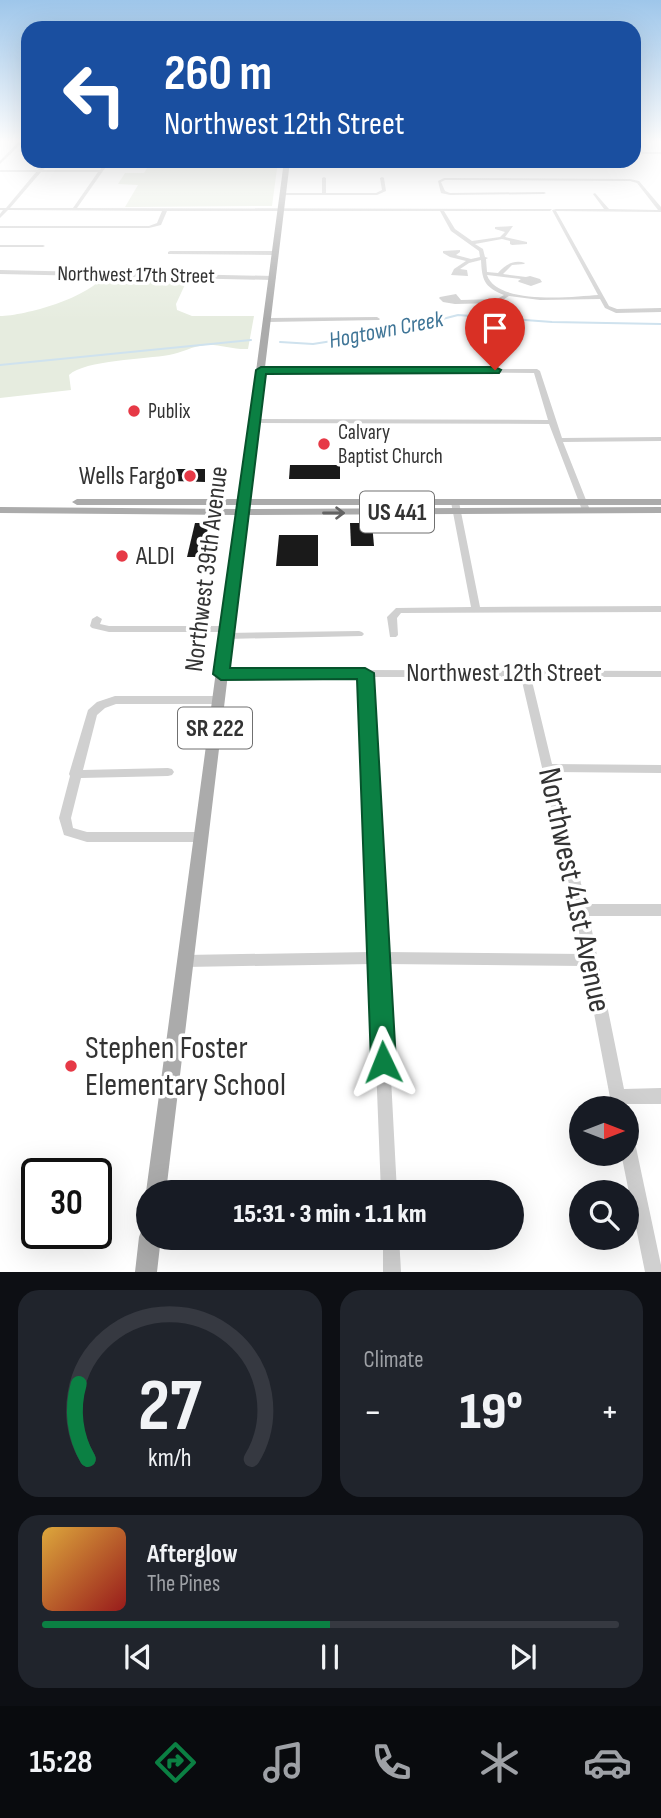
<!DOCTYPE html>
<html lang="en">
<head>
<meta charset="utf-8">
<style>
	body { margin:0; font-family:"Sofia Sans Condensed",sans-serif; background:#20242c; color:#f1f3f6; height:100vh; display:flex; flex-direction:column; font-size:26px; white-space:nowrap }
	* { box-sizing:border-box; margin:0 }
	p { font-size:23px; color:#9ea1a6 }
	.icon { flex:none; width:38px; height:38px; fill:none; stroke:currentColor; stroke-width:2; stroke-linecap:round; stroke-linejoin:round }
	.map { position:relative; height:1272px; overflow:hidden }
	.panel { display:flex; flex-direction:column; gap:18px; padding:18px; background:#0d0f14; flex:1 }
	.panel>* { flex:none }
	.hud { position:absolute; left:21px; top:21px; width:620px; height:147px; border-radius:21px; box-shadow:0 7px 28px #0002; background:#1a4fa0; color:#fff; overflow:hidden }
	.needle { width:46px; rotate:90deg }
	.buttons { position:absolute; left:569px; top:1096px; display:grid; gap:14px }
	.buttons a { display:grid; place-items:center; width:70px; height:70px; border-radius:50%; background:#171b24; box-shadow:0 7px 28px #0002; font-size:35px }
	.speed { position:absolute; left:21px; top:1158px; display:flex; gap:14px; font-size:35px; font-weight:700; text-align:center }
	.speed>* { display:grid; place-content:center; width:91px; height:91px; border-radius:50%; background:#171b24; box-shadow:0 7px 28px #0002; line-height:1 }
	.speed .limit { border:4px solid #111; border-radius:10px; background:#fff; color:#111 }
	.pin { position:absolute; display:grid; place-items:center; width:60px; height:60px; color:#fff; margin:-72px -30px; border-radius:50% 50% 50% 0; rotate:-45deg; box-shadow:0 0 7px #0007 }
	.pin .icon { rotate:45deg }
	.me { position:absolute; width:77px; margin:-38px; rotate:358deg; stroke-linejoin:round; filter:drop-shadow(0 0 5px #0008) }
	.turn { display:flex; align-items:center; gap:24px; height:147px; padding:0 28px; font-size:32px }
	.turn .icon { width:91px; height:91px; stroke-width:2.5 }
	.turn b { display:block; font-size:49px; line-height:60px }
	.big { font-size:52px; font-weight:800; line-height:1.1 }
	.panel .card { flex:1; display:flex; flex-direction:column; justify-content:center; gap:10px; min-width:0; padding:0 24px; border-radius:21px; background:#20242c }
	.panel .dial { align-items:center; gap:0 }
	.dial svg { height:182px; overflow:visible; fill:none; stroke:#363941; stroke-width:7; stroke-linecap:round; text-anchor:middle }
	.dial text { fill:#f1f3f6; stroke:none }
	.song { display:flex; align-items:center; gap:21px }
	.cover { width:84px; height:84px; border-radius:10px; background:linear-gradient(135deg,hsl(40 70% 55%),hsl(0 70% 35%)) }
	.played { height:7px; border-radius:4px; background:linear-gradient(90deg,#0b8043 50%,#363941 50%) }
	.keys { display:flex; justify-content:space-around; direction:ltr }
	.heat { display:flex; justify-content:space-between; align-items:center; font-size:38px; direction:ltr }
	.panel .tiles { flex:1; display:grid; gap:18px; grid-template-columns:1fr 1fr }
	.card:last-child { grid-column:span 2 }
	.trip { position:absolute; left:136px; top:1180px; width:388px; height:70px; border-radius:35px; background:#171b24; box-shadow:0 7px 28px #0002; font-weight:800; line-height:70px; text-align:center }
	.menu { display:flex; height:112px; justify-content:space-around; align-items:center; background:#090b0e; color:#9ea1a6 }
	.menu .icon { width:49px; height:49px }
	.menu .on { color:#0b8043 }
	.menu b { font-size:32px; color:#f1f3f6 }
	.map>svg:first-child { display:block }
	.green { fill:#e6ecdf }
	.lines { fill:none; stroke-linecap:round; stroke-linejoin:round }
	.stream { stroke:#cfe2ee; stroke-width:2 }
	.building { fill:#1a1a1a }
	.minor { fill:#d0d0d0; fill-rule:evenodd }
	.major { fill:#ababab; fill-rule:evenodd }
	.oneway { stroke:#636363 }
	.route { fill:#0b8043; stroke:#07532c; stroke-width:2 }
	.poi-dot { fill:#e63946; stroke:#fff; stroke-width:2.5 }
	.labels { text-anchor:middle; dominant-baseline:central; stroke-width:7; stroke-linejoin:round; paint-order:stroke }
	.far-street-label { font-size:21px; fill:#333; stroke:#fff }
	.far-poi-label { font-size:21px; fill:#333; stroke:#fff; text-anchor:start }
	.far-water-label { font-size:23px; font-style:italic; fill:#3f7597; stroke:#fff }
	.shield { fill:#fff; stroke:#707070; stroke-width:2 }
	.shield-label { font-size:24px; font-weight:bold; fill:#333 }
	.poi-label { font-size:26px; fill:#333; stroke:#fff; text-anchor:end }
	.street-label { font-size:26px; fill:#333; stroke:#fff }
	.near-street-label { font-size:32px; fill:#333; stroke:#fff }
	.near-poi-label { font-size:32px; fill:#333; stroke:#fff; text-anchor:start }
</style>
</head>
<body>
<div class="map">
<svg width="661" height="1272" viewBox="0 0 661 1272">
	<rect width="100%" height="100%" fill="#fff"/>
	<g class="green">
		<polygon points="144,161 278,161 272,206 125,207 138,185 118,184 125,173 144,173 149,165"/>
		<path d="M103,276L188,278L176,304L177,310L192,316H254L248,349C234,350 216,343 205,345C193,346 181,353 169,355C146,359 85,360 69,375L71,390L0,398V316C25,316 90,297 103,276Z"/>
	</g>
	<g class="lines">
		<g class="stream">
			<polyline points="280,342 313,344 396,331 458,315 552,322 661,324"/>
			<polyline points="0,365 251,340"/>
		</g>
	</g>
	<g class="building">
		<polygon points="290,465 340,465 340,479 289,479"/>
		<polygon points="176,469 205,469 205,482 173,481"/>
		<polygon points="195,523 209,523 202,557 187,557"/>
		<polygon points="350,523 372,523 374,546 351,546"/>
		<polygon points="279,535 318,535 318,566 276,566"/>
	</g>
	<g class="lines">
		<g class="minor">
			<polygon points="18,142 23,142 0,164 0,161"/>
			<rect x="634" y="152" width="27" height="2"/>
			<path d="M46,161H50L43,170H100L106,161H110L77,208L552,209L550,211H444L455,229L472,241L500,237L505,232L495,229V227L513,226L505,237L527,242V244L512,245L510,244V241L502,239L475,244L483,249L485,257L488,258L486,259L487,272L498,273C505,265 514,259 525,263L524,264L512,265L503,274L526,277L530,276L540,279L542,282L531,286L519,282L518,281L521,279L487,275C497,305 572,297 598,295L552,210L556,209H604L593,194L595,193L609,209L658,210L637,183L630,181L445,180L441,182L445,191L450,193L544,192L546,193L544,194L450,195L441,193L438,181L444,178L630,179L639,181L661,207V212L556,211L609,306L617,309L661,308V312L616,313L605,308L600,299L540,300L509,296L498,303L455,304L443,302L439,298L440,297L456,294L461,300L497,299L504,295C484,287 482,280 481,260L469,263L460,269L467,270L468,276L451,275L454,269L466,261L450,257L443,253V251L460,250V252L456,255L471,259L480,257L479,251L451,231L440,211H167L161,225L149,228H0V226H149L157,223L162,211L8,210L0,218V214L3,210H0V208H6L36,172H0V170H38ZM41,172H98L73,208H10Z"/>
			<polygon points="617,161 621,161 621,165 611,167 285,165 287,164 611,165 618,163"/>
			<polygon points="324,177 326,178 326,193 376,193 382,190 380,178 382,177 384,178 386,191 377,195 283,195 281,194 283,193 322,193 322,178"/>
			<polygon points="0,245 43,245 45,246 43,247 0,247"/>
			<polygon points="170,251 276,251 279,253 276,255 168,254 168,252"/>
			<polygon points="0,270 273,276 276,278 273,280 0,274"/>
			<polygon points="377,317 380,319 379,320 268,322 265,320 268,318"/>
			<polygon points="261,368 537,369 540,371 562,438 661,437 661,441 563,442 590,510 586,512 582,510 549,424 255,423 251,421 255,419 548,420 534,373 259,371 258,370"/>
			<polygon points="452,500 458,500 459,502 480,607 661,606 661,612 401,613 397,618 398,635 396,637 390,637 387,617 396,608 471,607 451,502"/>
			<polygon points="97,616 102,619 100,624 109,626 227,626 232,629 227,632 109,632 92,628 90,626 92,619"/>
			<polygon points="359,631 362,632 364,634 362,636 226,639 221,636 226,633"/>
			<path d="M365,670L661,671V677H531L552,764L661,765V773L554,772L586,904H661V916H589L624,1089L661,1088V1104H627L626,1111V1108H612L585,966L385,964L397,1192H381L372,964L185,967L180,965L178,961L180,957L185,955L371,952L360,677H221L216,674L221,671ZM370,677H521L575,910L583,954L385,952Z"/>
			<polygon points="115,696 218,696 222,697 223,700 222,703 218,704 116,704 105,708 97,715 83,770 168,768 172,769 174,772 172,775 168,776 81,778 71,818 73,828 87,832 201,832 205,834 207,837 205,840 201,842 87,842 64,835 59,818 70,776 69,774 88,710 97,702"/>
			<polygon points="626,1130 632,1132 634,1138 661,1265 661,1272 645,1272 621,1153 626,1153"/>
			<polygon points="383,1237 399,1237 401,1272 383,1272"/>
		</g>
		<g class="major">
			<polygon points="284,161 290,161 249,499 661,499 661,505 248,505 248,509 661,507 661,513 247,515 166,1192 149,1192 149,1199 146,1192 237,515 0,513 0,507 238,509 238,505 77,505 72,502 77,499 239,499"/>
			<polygon points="149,1227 149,1237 161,1237 157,1272 135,1272 139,1237 142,1229"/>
		</g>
	</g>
	<defs><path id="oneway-shaft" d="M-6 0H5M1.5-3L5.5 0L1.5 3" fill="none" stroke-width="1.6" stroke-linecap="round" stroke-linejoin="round" transform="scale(1.75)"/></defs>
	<use class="oneway" href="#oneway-shaft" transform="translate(334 513)"/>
	<linearGradient id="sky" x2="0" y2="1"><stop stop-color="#9ec6ea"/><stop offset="0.44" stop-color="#fff"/><stop offset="1" stop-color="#fff" stop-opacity="0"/></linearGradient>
	<rect width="661" height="321" fill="url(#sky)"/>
	<polygon class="route" points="495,367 501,370 499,373 266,374 230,668 365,668 374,673 396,1062 392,1070 383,1074 375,1070 371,1062 357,679 221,680 213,674 256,370 261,367"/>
	<g class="poi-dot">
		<circle cx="134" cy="411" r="7"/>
		<circle cx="324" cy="444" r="7"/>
		<circle cx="190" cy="476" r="7"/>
		<circle cx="122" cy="556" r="7"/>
		<circle cx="71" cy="1066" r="7"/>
	</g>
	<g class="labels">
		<g class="far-street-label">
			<text transform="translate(136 275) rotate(1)">Northwest 17th Street</text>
		</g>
		<g class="far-poi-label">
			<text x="148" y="411">Publix</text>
			<text x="338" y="432">Calvary<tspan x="338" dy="24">Baptist Church</tspan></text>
		</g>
		<g class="far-water-label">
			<text transform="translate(386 330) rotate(-11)">Hogtown Creek</text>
		</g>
		<g class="shield">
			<rect x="360" y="491.5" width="74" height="41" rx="5"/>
			<rect x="178" y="707.5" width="74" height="41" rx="5"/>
		</g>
		<g class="shield-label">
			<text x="397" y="512">US 441</text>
			<text x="215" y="728">SR 222</text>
		</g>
		<g class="poi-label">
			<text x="176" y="476">Wells Fargo</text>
			<text x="136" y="556" text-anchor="start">ALDI</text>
		</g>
		<g class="street-label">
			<text transform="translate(207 569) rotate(-83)">Northwest 39th Avenue</text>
			<text x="504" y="673">Northwest 12th Street</text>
		</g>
		<g class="near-street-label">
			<text transform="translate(574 890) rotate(78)">Northwest 41st Avenue</text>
		</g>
		<g class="near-poi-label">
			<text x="85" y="1048">Stephen Foster<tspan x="85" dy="37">Elementary School</tspan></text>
		</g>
	</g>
</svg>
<div class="buttons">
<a><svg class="needle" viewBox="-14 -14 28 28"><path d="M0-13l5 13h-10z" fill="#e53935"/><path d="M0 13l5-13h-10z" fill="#9ea1a6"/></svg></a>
<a><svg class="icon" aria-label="search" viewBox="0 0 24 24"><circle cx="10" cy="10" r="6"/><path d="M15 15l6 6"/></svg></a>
</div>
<div class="speed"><div class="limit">30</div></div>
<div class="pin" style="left:495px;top:370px;background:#d93025"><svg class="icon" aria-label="arrive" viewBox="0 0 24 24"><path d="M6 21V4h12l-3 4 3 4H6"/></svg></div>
<svg class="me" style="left:383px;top:1062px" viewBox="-20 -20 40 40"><path d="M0-17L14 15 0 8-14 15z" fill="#0b8043" stroke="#fff" stroke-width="4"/></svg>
<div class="trip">15:31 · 3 min · 1.1 km</div>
<div class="hud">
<div class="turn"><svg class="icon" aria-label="left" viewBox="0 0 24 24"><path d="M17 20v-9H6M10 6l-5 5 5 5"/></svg><div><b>260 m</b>Northwest 12th Street</div></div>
</div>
</div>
<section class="panel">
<div class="tiles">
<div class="card dial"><svg viewBox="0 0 100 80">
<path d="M14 69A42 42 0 1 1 86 69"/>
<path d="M14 69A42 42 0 0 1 10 36" stroke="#0b8043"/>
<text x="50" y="56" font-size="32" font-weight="700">27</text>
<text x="50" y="72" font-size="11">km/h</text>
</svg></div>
<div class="card"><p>Climate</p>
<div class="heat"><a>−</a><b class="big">19°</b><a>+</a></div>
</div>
<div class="card">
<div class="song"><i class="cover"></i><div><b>Afterglow</b><p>The Pines</p></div></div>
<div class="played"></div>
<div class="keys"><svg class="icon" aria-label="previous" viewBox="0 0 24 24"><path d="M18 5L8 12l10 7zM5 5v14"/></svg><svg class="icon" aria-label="pause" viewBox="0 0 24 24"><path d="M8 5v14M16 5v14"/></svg><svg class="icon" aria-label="next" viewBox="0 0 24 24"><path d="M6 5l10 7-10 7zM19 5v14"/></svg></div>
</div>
</div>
</section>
<nav class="menu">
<b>15:28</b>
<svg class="icon on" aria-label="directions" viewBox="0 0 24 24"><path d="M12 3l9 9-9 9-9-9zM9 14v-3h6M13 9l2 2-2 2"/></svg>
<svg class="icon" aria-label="music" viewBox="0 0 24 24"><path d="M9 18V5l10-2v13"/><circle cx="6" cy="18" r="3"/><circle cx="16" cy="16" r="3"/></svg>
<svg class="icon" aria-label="phone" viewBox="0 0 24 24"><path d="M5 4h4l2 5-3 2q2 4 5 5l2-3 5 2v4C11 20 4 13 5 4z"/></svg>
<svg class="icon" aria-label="climate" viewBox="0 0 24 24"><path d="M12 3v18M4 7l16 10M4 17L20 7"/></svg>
<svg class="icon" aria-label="car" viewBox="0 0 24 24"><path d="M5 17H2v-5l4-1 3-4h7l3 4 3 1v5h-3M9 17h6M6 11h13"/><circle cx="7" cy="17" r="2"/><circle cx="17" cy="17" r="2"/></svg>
</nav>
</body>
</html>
